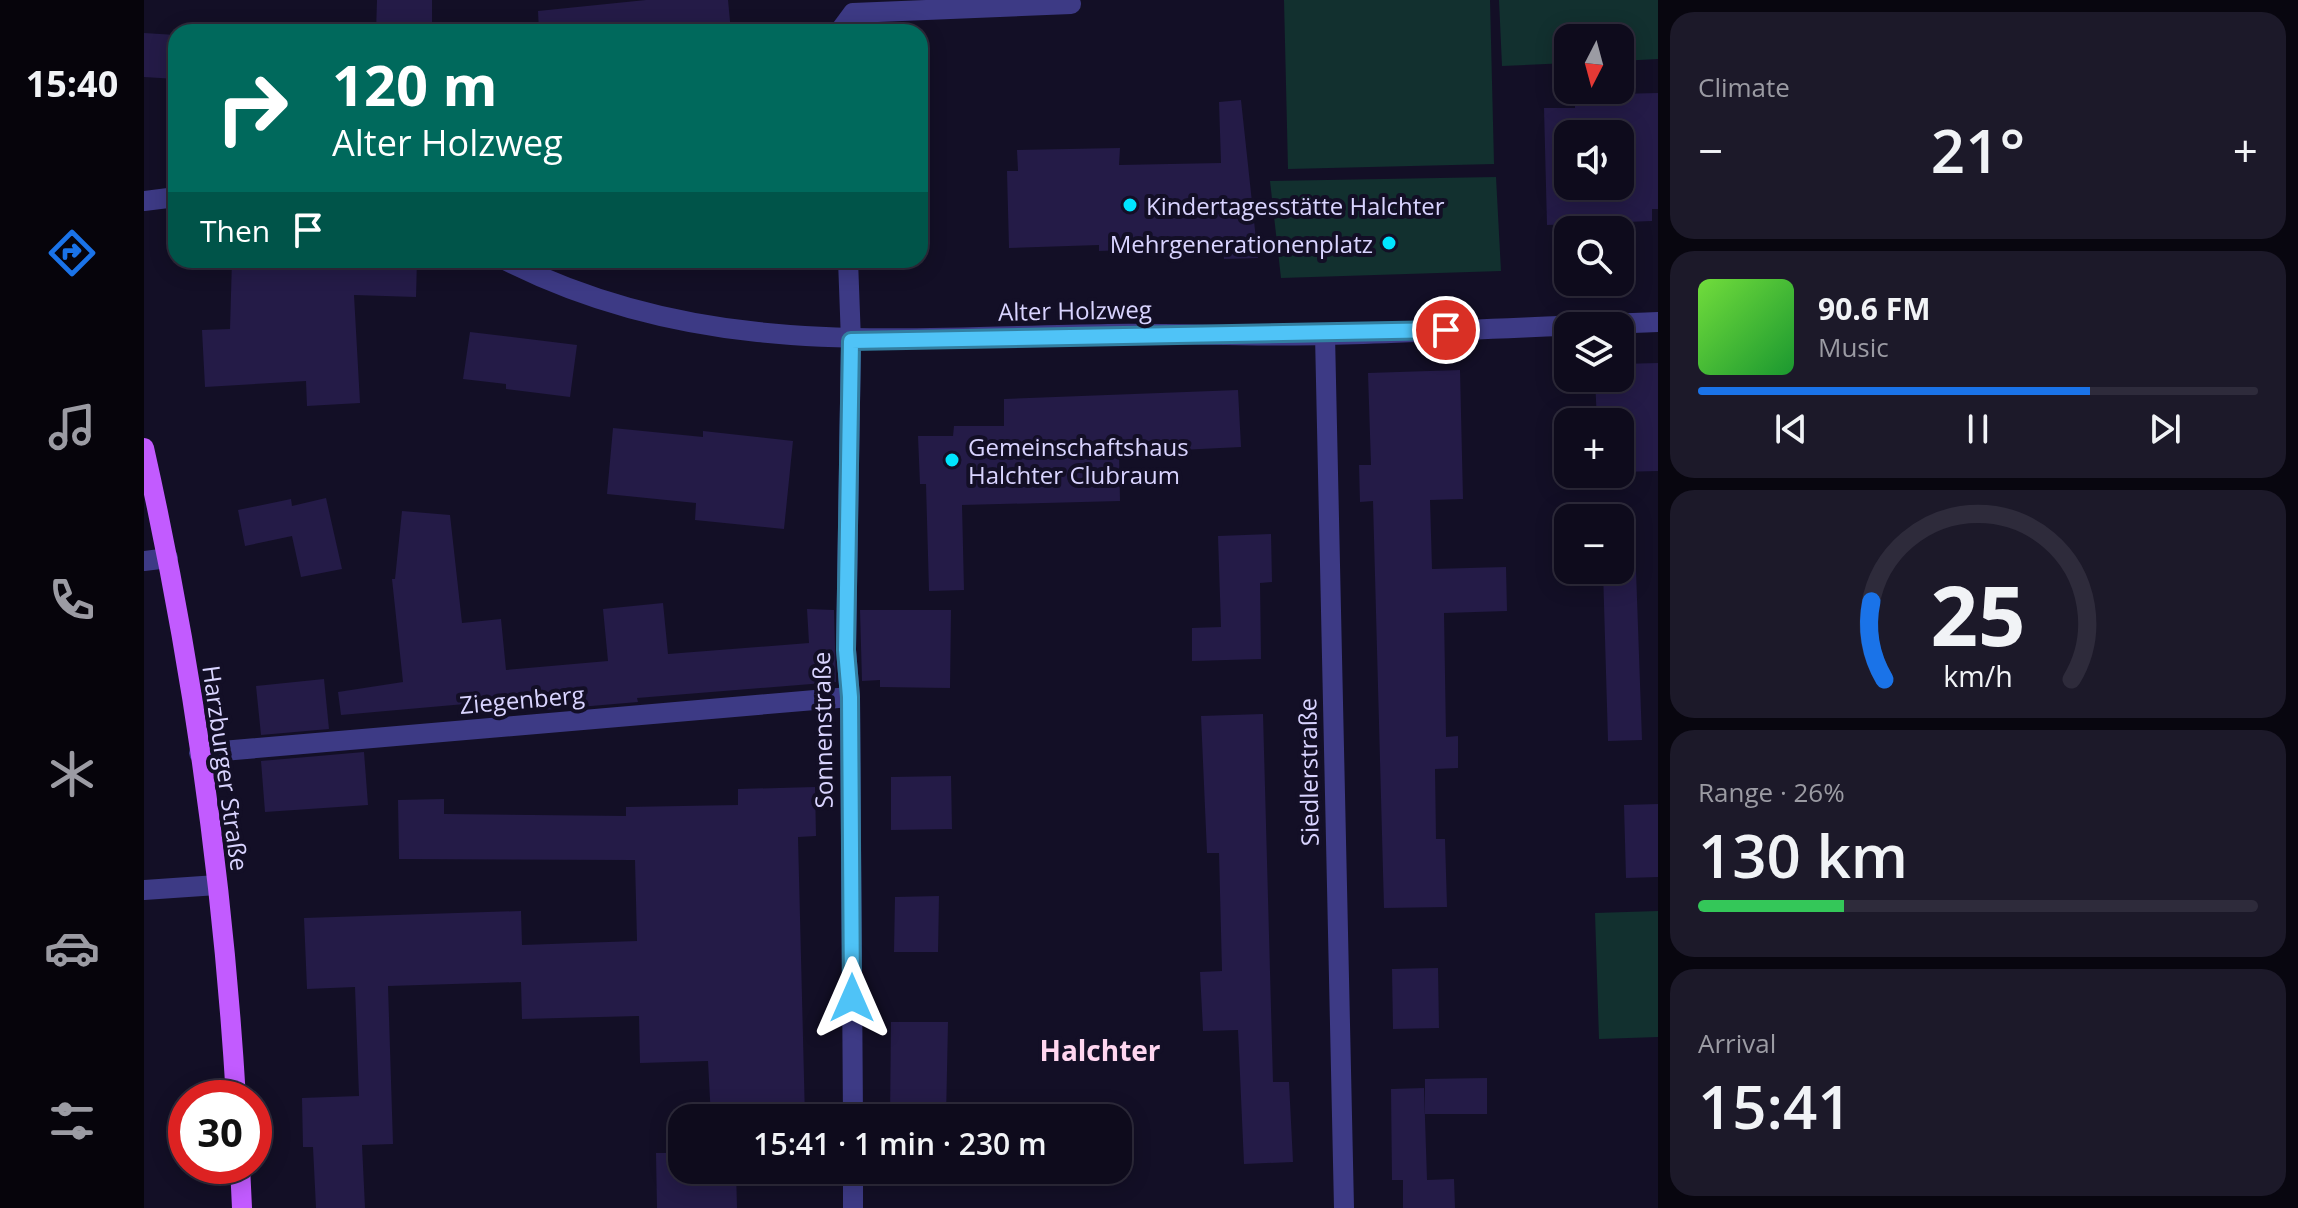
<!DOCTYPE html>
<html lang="en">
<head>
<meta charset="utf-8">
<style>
	body { margin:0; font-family:"Open Sans",sans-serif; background:#1c1929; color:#f1f3f6; height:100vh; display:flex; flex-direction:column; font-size:30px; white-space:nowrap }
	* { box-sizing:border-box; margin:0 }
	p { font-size:26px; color:#9b9ba3 }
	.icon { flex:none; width:44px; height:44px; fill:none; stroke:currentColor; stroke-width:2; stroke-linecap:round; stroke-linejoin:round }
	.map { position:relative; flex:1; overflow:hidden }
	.sheet { display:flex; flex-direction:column; gap:12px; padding:12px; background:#08060f; width:640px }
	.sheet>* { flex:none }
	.banner { position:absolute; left:24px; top:24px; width:760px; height:244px; border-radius:24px; box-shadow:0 4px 20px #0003,0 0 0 2px #2e2b3b; background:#00695c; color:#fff; overflow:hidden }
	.needle { width:52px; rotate:186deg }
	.controls { position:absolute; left:1410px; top:24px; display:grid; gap:16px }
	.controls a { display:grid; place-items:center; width:80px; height:80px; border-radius:16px; background:#0e0b1c; box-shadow:0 4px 20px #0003,0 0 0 2px #2e2b3b; font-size:40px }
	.speed { position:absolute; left:24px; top:1080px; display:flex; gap:16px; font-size:40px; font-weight:700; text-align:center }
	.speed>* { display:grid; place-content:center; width:104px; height:104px; border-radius:50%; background:#0e0b1c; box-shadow:0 4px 20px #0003,0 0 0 2px #2e2b3b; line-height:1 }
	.speed .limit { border:12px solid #d22; background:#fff; color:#111 }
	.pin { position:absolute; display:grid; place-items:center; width:68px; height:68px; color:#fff; margin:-34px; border:4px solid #fff; border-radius:50%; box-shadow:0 2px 8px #0007 }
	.me { position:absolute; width:88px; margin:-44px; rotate:0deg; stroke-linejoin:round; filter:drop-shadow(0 0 6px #0008) }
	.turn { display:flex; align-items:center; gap:28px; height:168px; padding:0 32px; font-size:36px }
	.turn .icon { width:104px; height:104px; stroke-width:2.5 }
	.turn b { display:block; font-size:56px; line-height:68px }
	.then { display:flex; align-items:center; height:76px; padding:0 32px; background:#0003; gap:16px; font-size:30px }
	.big { font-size:60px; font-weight:600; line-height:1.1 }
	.sheet .card { flex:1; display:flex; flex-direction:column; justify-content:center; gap:12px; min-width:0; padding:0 28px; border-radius:24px; background:#1c1929 }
	.sheet .dial { align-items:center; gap:0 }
	.dial svg { height:208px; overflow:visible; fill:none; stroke:#2e2b3b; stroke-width:7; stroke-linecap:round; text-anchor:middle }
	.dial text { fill:#f1f3f6; stroke:none }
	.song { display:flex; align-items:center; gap:24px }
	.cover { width:96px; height:96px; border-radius:12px; background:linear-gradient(135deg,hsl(100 70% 55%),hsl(130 70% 35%)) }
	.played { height:8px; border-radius:4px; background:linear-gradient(90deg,#1a73e8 70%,#2e2b3b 70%) }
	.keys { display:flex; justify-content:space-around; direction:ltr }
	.heat { display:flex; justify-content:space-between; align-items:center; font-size:44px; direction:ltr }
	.charge { height:12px; border-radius:6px; background:linear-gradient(90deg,#34c759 26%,#2e2b3b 0) }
	.trip { position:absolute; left:524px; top:1104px; width:464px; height:80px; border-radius:24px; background:#0e0b1c; box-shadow:0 4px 20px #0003,0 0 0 2px #2e2b3b; font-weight:600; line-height:80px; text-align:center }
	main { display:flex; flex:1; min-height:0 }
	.dock { display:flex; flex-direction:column; width:144px; justify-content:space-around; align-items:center; background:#06040b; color:#9b9ba3 }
	.dock .icon { width:56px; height:56px }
	.dock .selected { color:#1a73e8 }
	.dock b { font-size:36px; color:#f1f3f6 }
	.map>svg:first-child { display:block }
	.green { fill:#12302f }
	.building { fill:#241b47; fill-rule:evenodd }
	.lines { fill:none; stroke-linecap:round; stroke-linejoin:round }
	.minor { stroke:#3d3a85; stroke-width:20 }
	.major { stroke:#c25bff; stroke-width:20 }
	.route-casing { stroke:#337fa1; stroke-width:20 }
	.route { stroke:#4fc3f7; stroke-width:14 }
	.poi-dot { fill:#00e5ff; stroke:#130f26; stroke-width:3 }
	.labels { text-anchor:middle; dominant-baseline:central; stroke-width:8; stroke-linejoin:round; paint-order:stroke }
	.poi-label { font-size:24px; fill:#d9d4ff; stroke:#130f26; text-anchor:start }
	.street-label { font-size:24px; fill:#d9d4ff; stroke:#130f26 }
	.quarter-label { font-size:28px; font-weight:bold; fill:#ffd6f0; stroke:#130f26 }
</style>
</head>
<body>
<main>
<nav class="dock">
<b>15:40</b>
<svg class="icon selected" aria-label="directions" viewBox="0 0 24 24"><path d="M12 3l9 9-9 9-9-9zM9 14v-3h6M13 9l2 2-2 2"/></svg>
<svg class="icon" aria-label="music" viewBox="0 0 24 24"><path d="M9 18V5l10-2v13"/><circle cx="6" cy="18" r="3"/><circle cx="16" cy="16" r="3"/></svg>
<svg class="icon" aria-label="phone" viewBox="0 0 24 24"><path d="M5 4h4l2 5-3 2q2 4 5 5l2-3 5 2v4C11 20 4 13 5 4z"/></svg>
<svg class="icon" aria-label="climate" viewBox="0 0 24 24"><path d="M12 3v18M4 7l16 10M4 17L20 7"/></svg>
<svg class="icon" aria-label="car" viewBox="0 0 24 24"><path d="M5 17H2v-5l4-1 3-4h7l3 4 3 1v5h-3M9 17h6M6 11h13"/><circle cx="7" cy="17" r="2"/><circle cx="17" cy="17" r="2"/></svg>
<svg class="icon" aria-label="filters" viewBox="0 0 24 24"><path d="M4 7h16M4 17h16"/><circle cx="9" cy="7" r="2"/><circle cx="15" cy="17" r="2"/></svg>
</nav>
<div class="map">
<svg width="1514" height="1208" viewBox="0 0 1514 1208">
	<rect width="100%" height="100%" fill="#130f26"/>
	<g class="green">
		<polygon points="1140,0 1346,0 1350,164 1144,169"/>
		<polygon points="1355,0 1514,0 1514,59 1476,61 1476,38 1424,38 1424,63 1358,66"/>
		<polygon points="1352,177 1357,271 1137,278 1126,181"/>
		<polygon points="1514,911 1514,1037 1455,1039 1451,913"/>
	</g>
	<g class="building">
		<polygon points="233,0 288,0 288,32 232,32"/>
		<polygon points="502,0 584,0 587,32 395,32 394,11"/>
		<polygon points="0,33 32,35 32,79 0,77"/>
		<path d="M1514,93V209H1508V221L1403,225L1400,108H1431V95ZM1424,134H1476V186H1424Z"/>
		<polygon points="1097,100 1114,258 1080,259 1079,246 955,251 955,245 865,248 863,171 874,171 873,150 976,148 975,165 1077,163 1075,102"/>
		<polygon points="88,260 273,260 272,297 210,295 216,403 163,406 162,381 61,387 58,330 86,329"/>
		<polygon points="326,332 433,345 426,397 362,389 362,384 319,379"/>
		<polygon points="1514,363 1514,471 1476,472 1476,422 1453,422 1451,378 1476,378 1476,364"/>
		<polygon points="1316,370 1319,499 1286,500 1288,569 1362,567 1363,611 1300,613 1302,737 1314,736 1314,768 1291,769 1292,839 1301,839 1303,907 1240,908 1229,501 1216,502 1215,465 1227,465 1224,373"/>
		<polygon points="1094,390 1097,447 975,453 976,501 818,505 820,590 785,591 782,484 776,484 774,436 809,436 810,426 860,426 860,399"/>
		<polygon points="469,428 559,437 559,431 649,441 640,529 551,520 552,503 463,494"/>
		<polygon points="182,498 198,569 157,577 148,536 101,546 94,510 147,499 148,506"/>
		<polygon points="258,511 306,515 318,623 357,619 362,670 464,661 459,609 519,603 524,654 665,643 663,609 690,610 692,682 493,698 494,702 388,711 387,698 197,715 194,692 259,682 248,579 251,579"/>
		<polygon points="1490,514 1498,740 1464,741 1459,570 1476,570 1476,518 1457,518 1457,515"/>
		<polygon points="1127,534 1128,582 1116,583 1117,659 1048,661 1048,628 1077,627 1074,536"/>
		<polygon points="716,610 807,610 806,688 736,687 736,680 718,681"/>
		<polygon points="180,679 185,729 117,735 112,686"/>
		<polygon points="1119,714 1129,1082 1145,1082 1149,1162 1100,1164 1094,1030 1059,1031 1056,972 1078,971 1075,853 1063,853 1057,716"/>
		<polygon points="220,752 224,805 121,812 117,761"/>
		<polygon points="807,776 808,829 747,830 747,777"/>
		<polygon points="671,787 672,836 654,837 661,1118 567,1118 564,1061 496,1063 495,1016 378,1019 377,982 244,986 249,1144 218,1145 221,1208 172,1208 169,1147 159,1147 158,1098 215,1096 211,987 163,989 160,918 377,911 378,945 493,941 491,860 255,859 254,800 300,799 300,814 482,816 482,807 594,805 594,789"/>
		<polygon points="1514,804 1514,877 1482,878 1480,805"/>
		<polygon points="795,896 794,952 750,952 751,897"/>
		<polygon points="1294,968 1295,1028 1249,1029 1248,969"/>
		<polygon points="747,1022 804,1022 802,1118 746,1118"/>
		<polygon points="1343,1078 1343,1114 1281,1114 1281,1079"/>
		<polygon points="1280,1088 1283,1180 1310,1179 1311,1208 1259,1208 1259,1180 1248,1180 1247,1089"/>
		<polygon points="512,1153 538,1153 538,1170 592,1170 593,1208 513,1208"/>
	</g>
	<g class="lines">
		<g class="minor">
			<polyline points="695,32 709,13 927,4"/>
			<polyline points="0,201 32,197"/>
			<path d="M361,260C558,360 751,337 964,334C1037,333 1109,337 1182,335C1293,332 1403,326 1514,322"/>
			<polyline points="704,260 707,341 702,650 706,697 709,1118"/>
			<polyline points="1181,335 1200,1208"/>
			<polyline points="0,561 24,558"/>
			<polyline points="55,753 706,697"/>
			<polyline points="0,890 73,885"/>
			<polyline points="709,1170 709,1208"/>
		</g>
		<g class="major">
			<path d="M0,448C48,661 79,880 92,1098"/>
			<polyline points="96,1166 98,1208"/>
		</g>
	</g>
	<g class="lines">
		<defs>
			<polyline id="route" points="708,998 706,697 702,650 707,341 1302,330"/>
		</defs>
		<use href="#route" class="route-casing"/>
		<use href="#route" class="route"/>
	</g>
	<g class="poi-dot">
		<circle cx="986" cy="205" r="8"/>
		<circle cx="1245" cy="243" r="8"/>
		<circle cx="808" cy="460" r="8"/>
	</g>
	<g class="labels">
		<g class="poi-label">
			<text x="1002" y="205">Kindertagesstätte Halchter</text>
			<text x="1229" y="243" text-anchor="end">Mehrgenerationenplatz</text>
			<text x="824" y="446">Gemeinschaftshaus<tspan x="824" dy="28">Halchter Clubraum</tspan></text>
		</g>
		<g class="street-label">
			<text transform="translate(931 310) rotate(-1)">Alter Holzweg</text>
			<text transform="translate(378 699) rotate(-5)">Ziegenberg</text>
			<text transform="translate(678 730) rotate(-91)">Sonnenstraße</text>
			<text transform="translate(82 768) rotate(82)">Harzburger Straße</text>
			<text transform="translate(1164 772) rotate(-91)">Siedlerstraße</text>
		</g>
		<g class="quarter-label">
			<text x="956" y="1050">Halchter</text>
		</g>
	</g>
</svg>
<div class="controls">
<a><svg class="needle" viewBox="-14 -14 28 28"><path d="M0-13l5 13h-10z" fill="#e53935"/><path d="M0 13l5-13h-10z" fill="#9b9ba3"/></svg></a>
<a><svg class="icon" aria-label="sound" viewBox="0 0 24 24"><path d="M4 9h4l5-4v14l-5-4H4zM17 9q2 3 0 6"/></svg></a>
<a><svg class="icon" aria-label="search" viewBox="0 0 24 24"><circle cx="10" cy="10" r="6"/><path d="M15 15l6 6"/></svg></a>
<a><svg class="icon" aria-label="layers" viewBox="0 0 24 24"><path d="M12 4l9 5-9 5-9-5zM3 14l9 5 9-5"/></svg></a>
<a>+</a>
<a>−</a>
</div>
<div class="speed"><div class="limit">30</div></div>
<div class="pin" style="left:1302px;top:330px;background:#d93025"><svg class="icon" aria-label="arrive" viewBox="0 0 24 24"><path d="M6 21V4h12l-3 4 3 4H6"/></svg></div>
<svg class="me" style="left:708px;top:998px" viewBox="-20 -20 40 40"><path d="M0-17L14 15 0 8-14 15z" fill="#4fc3f7" stroke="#fff" stroke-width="4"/></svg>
<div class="trip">15:41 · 1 min · 230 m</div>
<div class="banner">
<div class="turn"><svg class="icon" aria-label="right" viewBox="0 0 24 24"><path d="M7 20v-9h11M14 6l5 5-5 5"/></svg><div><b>120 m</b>Alter Holzweg</div></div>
<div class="then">Then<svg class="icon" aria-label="arrive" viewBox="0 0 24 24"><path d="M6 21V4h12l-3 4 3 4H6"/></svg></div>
</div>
</div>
<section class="sheet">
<div class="card"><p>Climate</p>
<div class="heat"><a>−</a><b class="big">21°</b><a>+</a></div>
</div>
<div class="card">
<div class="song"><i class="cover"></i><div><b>90.6 FM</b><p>Music</p></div></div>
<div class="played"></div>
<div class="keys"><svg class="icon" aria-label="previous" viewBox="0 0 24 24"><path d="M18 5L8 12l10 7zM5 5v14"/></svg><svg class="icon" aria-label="pause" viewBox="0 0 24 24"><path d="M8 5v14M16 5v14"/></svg><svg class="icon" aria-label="next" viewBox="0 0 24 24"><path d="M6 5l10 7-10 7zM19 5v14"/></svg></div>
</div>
<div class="card dial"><svg viewBox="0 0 100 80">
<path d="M14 69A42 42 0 1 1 86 69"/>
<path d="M14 69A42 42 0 0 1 9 39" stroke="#1a73e8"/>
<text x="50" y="56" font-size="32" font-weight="700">25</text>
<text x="50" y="72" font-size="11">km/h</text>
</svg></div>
<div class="card"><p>Range · 26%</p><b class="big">130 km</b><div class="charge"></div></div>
<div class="card"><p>Arrival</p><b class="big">15:41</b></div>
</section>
</main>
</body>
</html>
